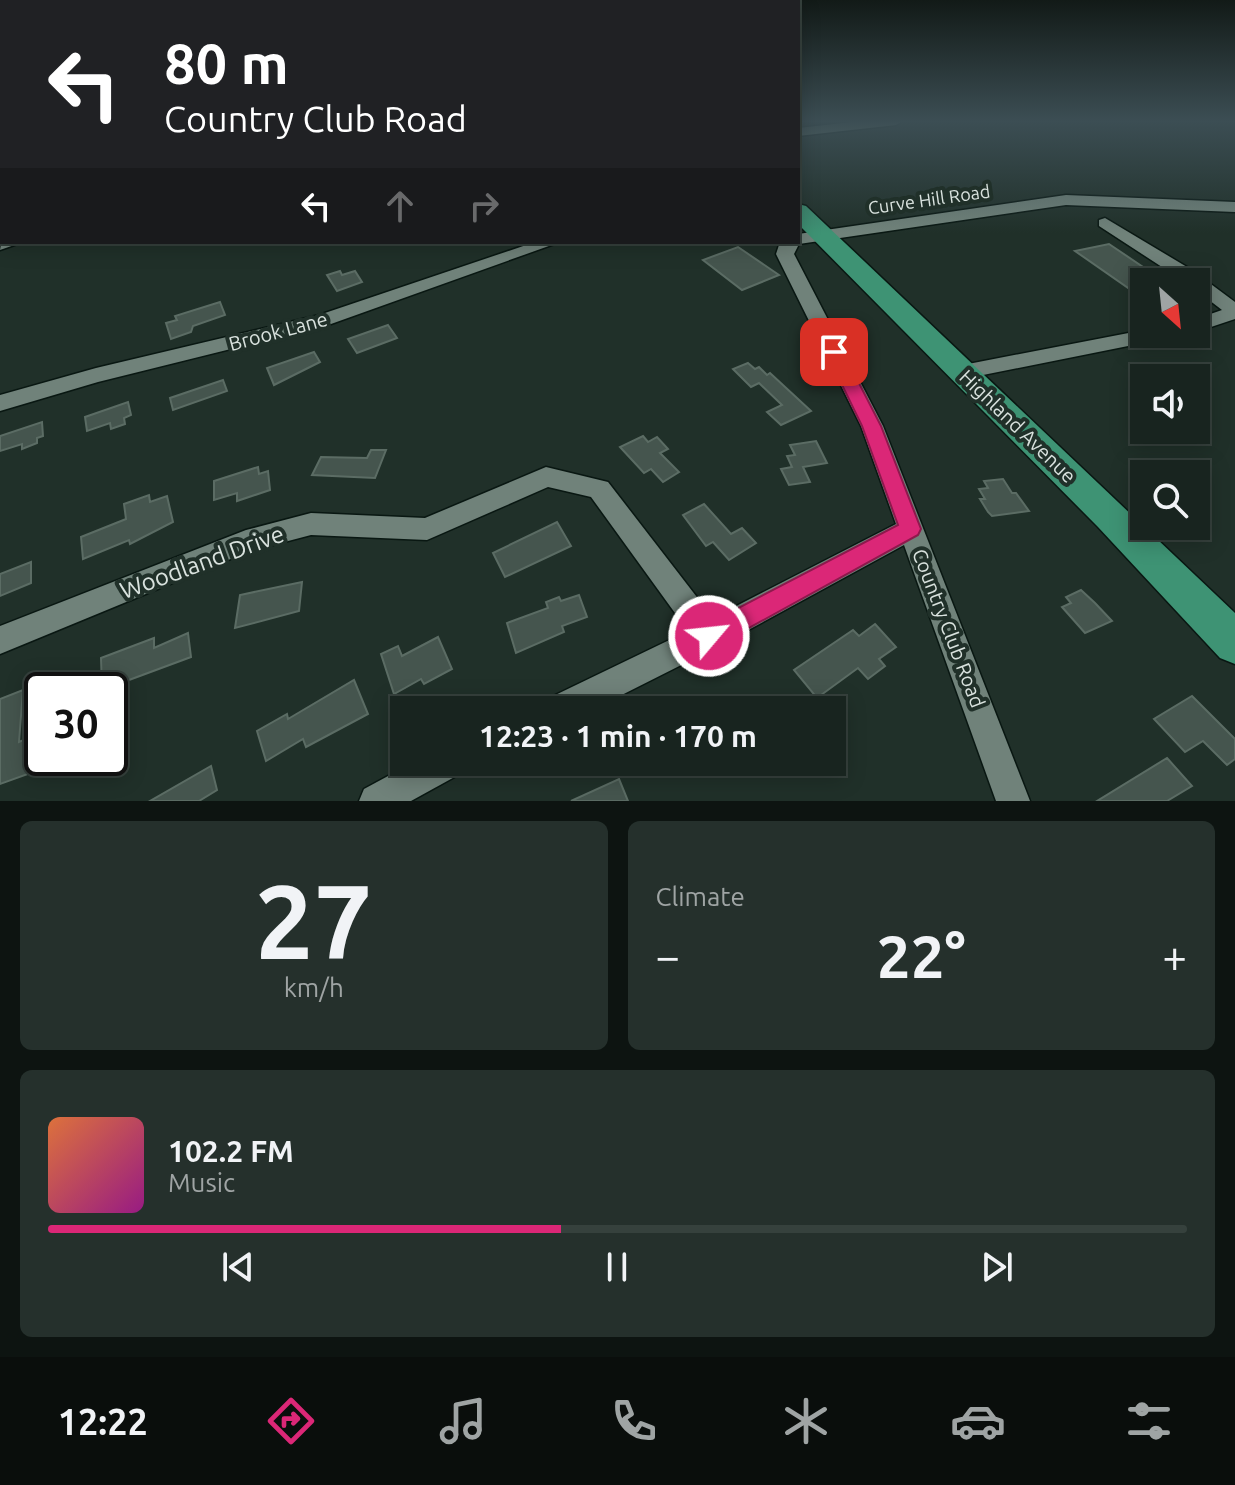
<!DOCTYPE html>
<html lang="en">
<head>
<meta charset="utf-8">
<style>
	body { margin:0; font-family:Ubuntu,sans-serif; background:#25302c; color:#f1f3f6; height:100vh; display:flex; flex-direction:column; font-size:30px; white-space:nowrap }
	* { box-sizing:border-box; margin:0 }
	p { font-size:26px; color:#9fa4a4 }
	.icon { flex:none; width:44px; height:44px; fill:none; stroke:currentColor; stroke-width:2; stroke-linecap:round; stroke-linejoin:round }
	.map { position:relative; height:801px; overflow:hidden }
	.details { display:flex; flex-direction:column; gap:20px; padding:20px; background:#0d1411; flex:1 }
	.details>* { flex:none }
	.top-card { position:absolute; left:0px; top:0px; width:800px; height:244px; box-shadow:0 4px 20px #0003,0 0 0 2px #36413d; background:#202124; color:#fff; overflow:hidden }
	.needle { width:52px; rotate:153deg }
	.buttons { position:absolute; left:1130px; top:268px; display:grid; gap:16px }
	.buttons a { display:grid; place-items:center; width:80px; height:80px; border-radius:0px; background:#18241f; box-shadow:0 4px 20px #0003,0 0 0 2px #36413d; font-size:40px }
	.speed { position:absolute; left:24px; top:672px; display:flex; gap:16px; font-size:40px; font-weight:700; text-align:center }
	.speed>* { display:grid; place-content:center; width:104px; height:104px; border-radius:50%; background:#18241f; box-shadow:0 4px 20px #0003,0 0 0 2px #36413d; line-height:1 }
	.speed .limit { border:4px solid #111; border-radius:12px; background:#fff; color:#111 }
	.pin { position:absolute; display:grid; place-items:center; width:68px; height:68px; color:#fff; margin:-34px; border-radius:16px; box-shadow:0 4px 12px #0006 }
	.me { position:absolute; width:88px; margin:-44px; rotate:62deg; stroke-linejoin:round; filter:drop-shadow(0 0 6px #0008) }
	.turn { display:flex; align-items:center; gap:28px; height:168px; padding:0 32px; font-size:36px }
	.turn .icon { width:104px; height:104px; stroke-width:2.5 }
	.turn b { display:block; font-size:56px; line-height:68px }
	.lanes { display:flex; align-items:center; height:76px; padding:0 32px; background:#0003; justify-content:center; gap:40px; direction:ltr }
	.lanes .off { opacity:.35 }
	.big { font-size:60px; font-weight:700; line-height:1.1 }
	.details .card { flex:1; display:flex; flex-direction:column; justify-content:center; gap:12px; min-width:0; padding:0 28px; border-radius:12px; background:#25302c }
	.details .dial { align-items:center; gap:0 }
	.dial b { font-size:104px; line-height:1 }
	.song { display:flex; align-items:center; gap:24px }
	.cover { width:96px; height:96px; border-radius:12px; background:linear-gradient(135deg,hsl(20 70% 55%),hsl(310 70% 35%)) }
	.played { height:8px; border-radius:4px; background:linear-gradient(90deg,#db2777 45%,#36413d 45%) }
	.keys { display:flex; justify-content:space-around; direction:ltr }
	.heat { display:flex; justify-content:space-between; align-items:center; font-size:44px; direction:ltr }
	.details .tiles { flex:1; display:grid; gap:20px; grid-template-columns:1fr 1fr }
	.card:last-child { grid-column:span 2 }
	.trip { position:absolute; left:390px; top:696px; width:456px; height:80px; border-radius:0px; background:#18241f; box-shadow:0 4px 20px #0003,0 0 0 2px #36413d; font-weight:700; line-height:80px; text-align:center }
	.tab-bar { display:flex; height:128px; justify-content:space-around; align-items:center; background:#0a0e0c; color:#9fa4a4 }
	.tab-bar .icon { width:56px; height:56px }
	.tab-bar .active { color:#db2777 }
	.tab-bar b { font-size:36px; color:#f1f3f6 }
	.map>svg:first-child { display:block }
	.building { fill:#45554e; stroke:#5b6c64; stroke-width:2 }
	.lines { fill:none; stroke-linecap:round; stroke-linejoin:round }
	.minor-casing { stroke:#091712; stroke-width:3 }
	.highway-casing { stroke:#091712; stroke-width:3 }
	.minor { fill:#70827a; fill-rule:evenodd }
	.highway { fill:#3e9374; fill-rule:evenodd }
	.route { fill:#db2777; stroke:#8e194d; stroke-width:2 }
	.labels { text-anchor:middle; dominant-baseline:central; stroke-width:8; stroke-linejoin:round; paint-order:stroke }
	.far-street-label { font-size:18px; fill:#d9e2de; stroke:#203029 }
	.street-label { font-size:20px; fill:#d9e2de; stroke:#203029 }
	.near-street-label { font-size:24px; fill:#d9e2de; stroke:#203029 }
</style>
</head>
<body>
<div class="map">
<svg width="1235" height="801" viewBox="0 0 1235 801">
	<rect width="100%" height="100%" fill="#203029"/>
	<g class="building">
		<polygon points="1109,244 1152,273 1166,282 1144,282 1144,299 1075,251"/>
		<polygon points="738,247 779,275 742,290 703,260"/>
		<polygon points="340,271 342,275 355,271 362,282 337,291 327,275"/>
		<polygon points="220,302 225,315 193,326 191,332 171,339 166,323 177,320 175,316"/>
		<polygon points="388,325 397,338 357,353 348,339"/>
		<polygon points="314,352 320,362 274,385 267,368"/>
		<polygon points="748,363 755,369 759,367 767,375 770,373 811,411 781,425 767,412 782,405 759,383 751,387 733,369"/>
		<polygon points="223,380 227,391 173,410 170,398"/>
		<polygon points="128,402 131,415 124,418 125,424 111,429 110,423 87,431 85,417"/>
		<polygon points="42,422 43,436 37,438 37,443 22,449 22,444 0,451 0,436"/>
		<polygon points="643,436 648,442 657,437 668,449 660,453 679,472 663,482 651,469 644,473 620,447"/>
		<polygon points="816,441 827,463 803,467 810,482 789,485 781,469 792,467 787,456 795,455 790,445"/>
		<polygon points="371,450 386,450 375,478 312,475 321,457 367,458"/>
		<polygon points="258,467 259,474 268,471 270,490 237,501 237,493 214,500 214,481"/>
		<polygon points="1003,479 1012,493 1016,493 1029,511 992,516 988,512 980,499 985,499 979,489 988,488 984,481"/>
		<polygon points="149,495 150,502 167,496 173,522 130,544 129,540 83,559 81,537 126,519 124,504"/>
		<polygon points="704,504 731,534 742,528 756,543 729,560 713,542 706,546 683,515"/>
		<polygon points="557,522 571,546 505,577 493,553"/>
		<polygon points="31,562 31,583 0,596 0,574"/>
		<polygon points="302,582 299,611 235,628 240,595"/>
		<polygon points="1081,590 1095,603 1112,621 1085,633 1062,607 1071,603 1066,597"/>
		<polygon points="579,595 587,617 562,626 564,632 516,653 507,623 548,608 546,602 559,597 561,601"/>
		<polygon points="875,624 896,647 879,659 885,666 868,679 858,668 817,698 794,670 853,630 859,636"/>
		<polygon points="188,633 191,657 102,690 101,658 154,638 154,648"/>
		<polygon points="438,637 452,669 424,684 421,679 394,694 381,654 398,646 402,656"/>
		<polygon points="354,680 368,714 306,747 303,739 266,761 257,731 287,714 288,719"/>
		<polygon points="23,690 19,742 38,734 36,771 0,784 0,699"/>
		<polygon points="1192,696 1235,739 1235,759 1227,765 1203,741 1185,752 1154,719"/>
		<polygon points="1167,758 1192,786 1167,801 1097,801"/>
		<polygon points="211,766 217,790 199,801 150,801"/>
		<polygon points="619,779 628,801 571,801"/>
	</g>
	<g class="lines">
		<defs>
			<g id="minor">
				<polygon points="861,121 903,121 896,125 798,136 798,128"/>
				<polygon points="1066,195 1235,202 1235,212 1066,205 799,244 794,254 883,426 1030,801 996,801 904,545 719,646 592,710 542,710 547,699 688,631 591,497 548,487 427,540 311,535 250,551 0,654 0,626 246,530 311,513 425,518 546,467 608,482 713,618 896,524 861,426 776,254 780,242 798,242 798,234"/>
				<polygon points="1105,218 1192,270 1235,302 1235,319 1196,332 1196,319 1222,310 1196,290 1196,282 1185,282 1099,226 1099,220"/>
				<polygon points="2,239 2,242 23,242 0,250"/>
				<polygon points="535,242 560,242 331,324 98,382 0,411 0,395 96,368 319,315"/>
				<polygon points="1144,330 1144,334 1168,334 1158,340 963,379 952,372 963,365"/>
				<polygon points="414,762 465,762 460,774 411,801 359,801 364,789"/>
			</g>
			<polygon id="highway" points="798,204 806,206 1235,613 1235,664 1220,658 1098,527 798,224"/>
		</defs>
		<use href="#minor" class="minor-casing"/>
		<use href="#highway" class="highway-casing"/>
		<use href="#minor" class="minor"/>
		<use href="#highway" class="highway"/>
	</g>
	<linearGradient id="sky" x2="0" y2="1"><stop stop-color="#121a17"/><stop offset="0.52" stop-color="#3c4e54"/><stop offset="1" stop-color="#3c4e54" stop-opacity="0"/></linearGradient>
	<rect width="1235" height="233" fill="url(#sky)"/>
	<polygon class="route" points="834,347 843,352 881,426 921,529 918,535 718,645 709,648 700,645 697,636 700,628 898,525 862,426 826,352"/>
	<g class="labels">
		<g class="far-street-label">
			<text transform="translate(929 199) rotate(-8)">Curve Hill Road</text>
		</g>
		<g class="street-label">
			<text transform="translate(278 331) rotate(-15)">Brook Lane</text>
			<text transform="translate(1018 426) rotate(44)">Highland Avenue</text>
			<text transform="translate(949 628) rotate(69)">Country Club Road</text>
		</g>
		<g class="near-street-label">
			<text transform="translate(202 562) rotate(-20)">Woodland Drive</text>
		</g>
	</g>
</svg>
<div class="buttons">
<a><svg class="needle" viewBox="-14 -14 28 28"><path d="M0-13l5 13h-10z" fill="#e53935"/><path d="M0 13l5-13h-10z" fill="#9fa4a4"/></svg></a>
<a><svg class="icon" aria-label="sound" viewBox="0 0 24 24"><path d="M4 9h4l5-4v14l-5-4H4zM17 9q2 3 0 6"/></svg></a>
<a><svg class="icon" aria-label="search" viewBox="0 0 24 24"><circle cx="10" cy="10" r="6"/><path d="M15 15l6 6"/></svg></a>
</div>
<div class="speed"><div class="limit">30</div></div>
<div class="pin" style="left:834px;top:352px;background:#d93025"><svg class="icon" aria-label="arrive" viewBox="0 0 24 24"><path d="M6 21V4h12l-3 4 3 4H6"/></svg></div>
<svg class="me" style="left:709px;top:636px" viewBox="-20 -20 40 40"><circle r="17" fill="#db2777" stroke="#fff" stroke-width="3"/><path d="M0-11L8 9 0 5-8 9z" fill="#fff"/></svg>
<div class="trip">12:23 · 1 min · 170 m</div>
<div class="top-card">
<div class="turn"><svg class="icon" aria-label="left" viewBox="0 0 24 24"><path d="M17 20v-9H6M10 6l-5 5 5 5"/></svg><div><b>80 m</b>Country Club Road</div></div>
<div class="lanes"><svg class="icon" aria-label="left" viewBox="0 0 24 24"><path d="M17 20v-9H6M10 6l-5 5 5 5"/></svg><svg class="icon off" aria-label="ahead" viewBox="0 0 24 24"><path d="M12 20V5M6 11l6-6 6 6"/></svg><svg class="icon off" aria-label="right" viewBox="0 0 24 24"><path d="M7 20v-9h11M14 6l5 5-5 5"/></svg></div>
</div>
</div>
<section class="details">
<div class="tiles">
<div class="card dial"><b>27</b><p>km/h</p></div>
<div class="card"><p>Climate</p>
<div class="heat"><a>−</a><b class="big">22°</b><a>+</a></div>
</div>
<div class="card">
<div class="song"><i class="cover"></i><div><b>102.2 FM</b><p>Music</p></div></div>
<div class="played"></div>
<div class="keys"><svg class="icon" aria-label="previous" viewBox="0 0 24 24"><path d="M18 5L8 12l10 7zM5 5v14"/></svg><svg class="icon" aria-label="pause" viewBox="0 0 24 24"><path d="M8 5v14M16 5v14"/></svg><svg class="icon" aria-label="next" viewBox="0 0 24 24"><path d="M6 5l10 7-10 7zM19 5v14"/></svg></div>
</div>
</div>
</section>
<nav class="tab-bar">
<b>12:22</b>
<svg class="icon active" aria-label="directions" viewBox="0 0 24 24"><path d="M12 3l9 9-9 9-9-9zM9 14v-3h6M13 9l2 2-2 2"/></svg>
<svg class="icon" aria-label="music" viewBox="0 0 24 24"><path d="M9 18V5l10-2v13"/><circle cx="6" cy="18" r="3"/><circle cx="16" cy="16" r="3"/></svg>
<svg class="icon" aria-label="phone" viewBox="0 0 24 24"><path d="M5 4h4l2 5-3 2q2 4 5 5l2-3 5 2v4C11 20 4 13 5 4z"/></svg>
<svg class="icon" aria-label="climate" viewBox="0 0 24 24"><path d="M12 3v18M4 7l16 10M4 17L20 7"/></svg>
<svg class="icon" aria-label="car" viewBox="0 0 24 24"><path d="M5 17H2v-5l4-1 3-4h7l3 4 3 1v5h-3M9 17h6M6 11h13"/><circle cx="7" cy="17" r="2"/><circle cx="17" cy="17" r="2"/></svg>
<svg class="icon" aria-label="filters" viewBox="0 0 24 24"><path d="M4 7h16M4 17h16"/><circle cx="9" cy="7" r="2"/><circle cx="15" cy="17" r="2"/></svg>
</nav>
</body>
</html>
